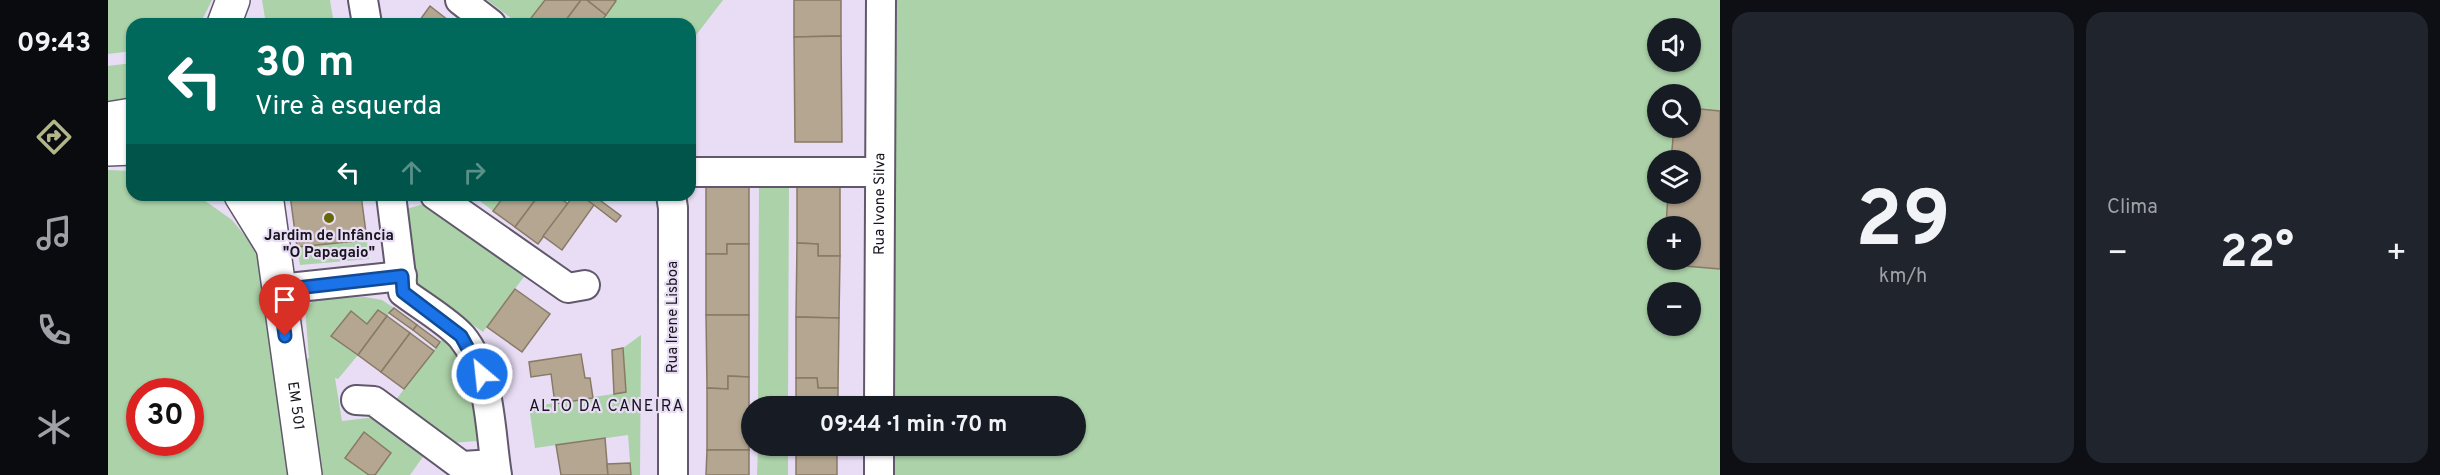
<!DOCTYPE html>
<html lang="pt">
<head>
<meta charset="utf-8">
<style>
	body { margin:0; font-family:Overpass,sans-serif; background:#20242c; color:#f1f3f6; height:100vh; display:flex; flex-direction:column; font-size:22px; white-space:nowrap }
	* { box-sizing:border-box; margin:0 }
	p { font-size:20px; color:#9ea1a6 }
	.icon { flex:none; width:33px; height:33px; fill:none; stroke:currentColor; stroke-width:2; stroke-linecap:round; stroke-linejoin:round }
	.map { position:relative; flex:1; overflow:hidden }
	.drawer { display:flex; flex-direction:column; gap:12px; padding:12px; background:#0d0f14; width:720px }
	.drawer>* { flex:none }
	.hud { position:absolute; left:18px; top:18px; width:570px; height:183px; border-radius:18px; box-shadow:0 2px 4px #0004; background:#00695c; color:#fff; overflow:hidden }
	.buttons { position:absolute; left:1539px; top:18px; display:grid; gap:12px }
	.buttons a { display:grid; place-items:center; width:54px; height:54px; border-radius:50%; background:#171b24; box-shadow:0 2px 4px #0004; font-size:30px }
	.speed { position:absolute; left:18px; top:378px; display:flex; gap:12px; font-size:30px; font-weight:700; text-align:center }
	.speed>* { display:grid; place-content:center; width:78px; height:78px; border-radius:50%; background:#171b24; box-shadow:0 2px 4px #0004; line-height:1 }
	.speed .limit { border:9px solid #d22; background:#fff; color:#111 }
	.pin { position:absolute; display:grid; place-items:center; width:51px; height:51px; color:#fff; margin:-62px -26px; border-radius:50% 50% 50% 0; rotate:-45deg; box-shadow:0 0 6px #0007 }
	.pin .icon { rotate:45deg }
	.me { position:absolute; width:66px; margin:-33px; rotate:332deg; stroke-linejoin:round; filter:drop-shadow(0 0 4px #0008) }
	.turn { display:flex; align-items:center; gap:21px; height:126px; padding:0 30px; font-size:27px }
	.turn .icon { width:78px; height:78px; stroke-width:2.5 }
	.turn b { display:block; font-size:42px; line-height:51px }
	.lanes { display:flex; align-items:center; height:57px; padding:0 30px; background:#0003; justify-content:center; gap:30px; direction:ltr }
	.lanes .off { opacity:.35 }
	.big { font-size:45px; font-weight:700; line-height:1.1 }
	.drawer .widget { flex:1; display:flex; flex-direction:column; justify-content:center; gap:9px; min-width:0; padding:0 21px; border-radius:18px; background:#20242c }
	.drawer .dial { align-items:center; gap:0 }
	.dial b { font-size:78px; line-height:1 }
	.heat { display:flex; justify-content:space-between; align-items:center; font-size:33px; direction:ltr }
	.drawer .tiles { flex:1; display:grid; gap:12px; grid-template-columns:repeat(2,1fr) }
	.trip { position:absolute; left:633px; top:396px; width:345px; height:60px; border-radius:30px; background:#171b24; box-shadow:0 2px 4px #0004; font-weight:700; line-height:60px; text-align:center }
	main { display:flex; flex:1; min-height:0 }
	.dock { display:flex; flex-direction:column; width:108px; justify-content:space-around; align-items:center; background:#090b0e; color:#9ea1a6 }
	.dock .icon { width:42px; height:42px }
	.dock .active { color:#b2b48a }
	.dock b { font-size:27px; color:#f1f3f6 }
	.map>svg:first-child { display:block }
	.green { fill:#acd2a9; fill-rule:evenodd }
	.building { fill:#b4a690; stroke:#887a66; stroke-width:1.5 }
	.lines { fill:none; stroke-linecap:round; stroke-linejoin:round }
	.street-casing { stroke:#62586c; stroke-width:32 }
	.secondary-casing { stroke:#62586c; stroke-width:36 }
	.primary-casing { stroke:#62586c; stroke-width:36 }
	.street { stroke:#fff; stroke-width:28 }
	.secondary { stroke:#fff; stroke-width:33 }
	.primary { stroke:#fff; stroke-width:33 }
	.route-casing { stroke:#114b97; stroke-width:15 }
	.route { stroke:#1a73e8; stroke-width:10 }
	.poi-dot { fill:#646807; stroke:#e8ddf5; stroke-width:2 }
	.labels { text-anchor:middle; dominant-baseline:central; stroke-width:4.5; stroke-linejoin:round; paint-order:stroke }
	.street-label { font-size:15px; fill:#18141d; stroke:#e8ddf5 }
	.poi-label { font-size:15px; font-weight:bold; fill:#18141d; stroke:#e8ddf5 }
	.neighbourhood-label { font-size:16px; letter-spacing:1.5px; fill:#18141d; stroke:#e8ddf5 }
</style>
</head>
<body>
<main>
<nav class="dock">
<b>09:43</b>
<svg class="icon active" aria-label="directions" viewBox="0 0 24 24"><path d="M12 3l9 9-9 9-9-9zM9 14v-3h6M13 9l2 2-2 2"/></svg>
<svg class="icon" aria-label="music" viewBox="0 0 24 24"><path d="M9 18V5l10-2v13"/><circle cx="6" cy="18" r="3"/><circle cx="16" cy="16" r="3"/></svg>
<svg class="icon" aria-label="phone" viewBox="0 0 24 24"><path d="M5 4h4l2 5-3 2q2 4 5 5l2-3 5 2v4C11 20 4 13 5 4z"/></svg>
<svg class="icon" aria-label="climate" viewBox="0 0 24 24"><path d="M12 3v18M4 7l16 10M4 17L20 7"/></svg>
</nav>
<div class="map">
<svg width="1612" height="475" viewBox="0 0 1612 475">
	<rect width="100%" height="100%" fill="#e8ddf5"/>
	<g class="green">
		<polygon points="0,0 104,0 92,24 24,24 24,51 0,54"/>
		<polygon points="154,0 222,0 226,24 158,24"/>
		<polygon points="379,0 437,0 419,24 411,24"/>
		<polygon points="506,0 615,0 582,43 582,24 491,24 508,1"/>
		<path d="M789,0H1612V475H785V446H968V406H785ZM1550,28H1582V62H1550ZM1550,94H1582V128H1550ZM1550,160H1582V194H1550ZM1550,226H1582V260H1550ZM1550,292H1582V326H1550Z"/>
		<polygon points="24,63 24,99 0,108 0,66"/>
		<path d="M0,170L24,171V195H89L124,220L143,243L156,271L187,475H0ZM32,392H82V442H32Z"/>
		<polygon points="651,181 681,181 680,406 650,406"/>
		<polygon points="364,195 397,195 385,211"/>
		<polygon points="323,202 418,274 375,332 314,289 310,291 306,279 298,209"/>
		<polygon points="259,240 261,259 192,265 189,247"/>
		<polygon points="257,297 274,300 286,308 279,316 270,310 259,324 243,311 223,336 250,355 230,379 227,378 234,421 268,417 317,454 302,475 211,475 194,360 201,358 197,308 208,299"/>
		<polygon points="533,335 532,475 523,475 520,435 427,448 421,407 518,392 515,348"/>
		<path d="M335,338C366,361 365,405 370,441L343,443L287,401Z"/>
		<polygon points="650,446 680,446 680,475 649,475"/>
	</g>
	<g class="building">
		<polygon points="437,0 473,0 455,24 431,24 423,18"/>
		<polygon points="473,0 479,0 498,15 491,24 455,24"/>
		<polygon points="479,0 506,0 508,1 498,15"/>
		<polygon points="686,0 733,0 733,36 686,37"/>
		<polygon points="322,6 345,24 309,24"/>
		<polygon points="733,36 734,142 687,142 686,37"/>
		<polygon points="1582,108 1612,111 1612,269 1554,264 1555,260 1582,260 1582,226 1558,226 1560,194 1582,194 1582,160 1563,160 1566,128 1582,128"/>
		<polygon points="598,181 641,181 641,244 619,244 619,254 598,254"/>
		<polygon points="689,181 732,181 732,256 710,256 710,244 689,243"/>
		<polygon points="182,195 253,195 259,240 189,247"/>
		<polygon points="397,195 431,195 407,227 385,211"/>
		<polygon points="431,195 448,195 460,204 430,244 407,227"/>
		<polygon points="466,195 473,195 486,205 454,250 435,236"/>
		<polygon points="473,195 485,195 513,216 508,222"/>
		<polygon points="689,243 710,244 710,256 732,256 731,318 688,317"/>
		<polygon points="619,244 641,244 641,315 598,315 598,254 619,254"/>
		<polygon points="407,289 442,314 414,352 379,327"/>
		<polygon points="286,308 309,325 305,330 281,313"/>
		<polygon points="270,310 279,316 250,355 223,336 243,311 259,324"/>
		<polygon points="598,315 641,315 641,377 620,376 620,389 599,388"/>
		<polygon points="279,316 302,333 273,372 250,355"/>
		<polygon points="688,317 731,318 730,388 710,388 709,378 688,378"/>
		<polygon points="309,325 332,342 328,348 305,330"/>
		<polygon points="302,333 326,351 296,389 273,372"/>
		<polygon points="515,348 518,392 506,394 504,350"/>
		<polygon points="473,354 477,378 482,378 485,398 447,404 443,374 423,377 421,362"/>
		<polygon points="620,376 641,377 641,450 599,450 599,388 620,389"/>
		<polygon points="688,378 709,378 710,388 730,388 730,406 688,406"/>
		<polygon points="256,432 283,453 267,475 261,475 237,458"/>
		<polygon points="497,438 500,475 453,475 448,445"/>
		<rect x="688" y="446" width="41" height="4"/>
		<polygon points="599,450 641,450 641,475 598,475"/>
		<rect x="688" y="450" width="41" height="25"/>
		<polygon points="522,463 523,475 500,475 499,464"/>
	</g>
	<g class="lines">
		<defs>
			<g id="street">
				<polyline points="255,0 259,24"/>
				<polyline points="352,0 383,24"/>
				<polyline points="582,172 771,172"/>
				<path d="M283,195L295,292C312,305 341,322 354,337C383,372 382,432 389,475"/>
				<polyline points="327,195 460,288 477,285"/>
				<polyline points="563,195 565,208 565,475"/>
				<polyline points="171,289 294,276"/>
				<polyline points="248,400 266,401 354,466 387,464"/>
				<path id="s1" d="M771,406L773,0"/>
				<polyline points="771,475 771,446"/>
			</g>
			<g id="secondary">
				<path id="s2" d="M158,195L197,475"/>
			</g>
			<g id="primary">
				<polyline points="116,24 125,0"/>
				<polyline points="0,119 24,115"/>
				<polyline points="0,149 24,148"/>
				<polyline points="133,195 165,247"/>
			</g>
		</defs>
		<use href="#street" class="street-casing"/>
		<use href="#secondary" class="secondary-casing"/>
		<use href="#primary" class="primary-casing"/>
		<use href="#street" class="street"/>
		<use href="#secondary" class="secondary"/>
		<use href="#primary" class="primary"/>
	</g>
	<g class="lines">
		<defs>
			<polyline id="route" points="177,336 171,290 294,276 295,292 353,336 374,374"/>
		</defs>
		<use href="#route" class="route-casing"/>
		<use href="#route" class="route"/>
	</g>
	<circle class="poi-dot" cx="221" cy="218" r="6"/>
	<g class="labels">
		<g class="street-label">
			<text stroke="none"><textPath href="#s1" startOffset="202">Rua Ivone Silva</textPath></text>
			<text transform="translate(565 317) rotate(-90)">Rua Irene Lisboa</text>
			<text stroke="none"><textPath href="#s2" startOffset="213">EM 501</textPath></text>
		</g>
		<g class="poi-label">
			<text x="221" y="236">Jardim de Infância<tspan x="221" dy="17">"O Papagaio"</tspan></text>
		</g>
		<g class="neighbourhood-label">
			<text x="499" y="407">ALTO DA CANEIRA</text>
		</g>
	</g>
</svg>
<div class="buttons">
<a><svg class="icon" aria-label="sound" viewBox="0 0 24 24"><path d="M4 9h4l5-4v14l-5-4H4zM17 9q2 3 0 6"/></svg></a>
<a><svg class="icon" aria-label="search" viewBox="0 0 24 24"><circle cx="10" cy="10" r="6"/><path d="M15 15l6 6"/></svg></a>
<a><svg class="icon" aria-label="layers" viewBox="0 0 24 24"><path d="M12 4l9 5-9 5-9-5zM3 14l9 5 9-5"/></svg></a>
<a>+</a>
<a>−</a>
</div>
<div class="speed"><div class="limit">30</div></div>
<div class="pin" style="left:177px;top:336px;background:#d93025"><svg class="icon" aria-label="arrive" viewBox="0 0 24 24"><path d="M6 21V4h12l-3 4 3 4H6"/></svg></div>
<svg class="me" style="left:374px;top:374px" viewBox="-20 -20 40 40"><circle r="17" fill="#1a73e8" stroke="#fff" stroke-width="3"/><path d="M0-11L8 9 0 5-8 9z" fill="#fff"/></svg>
<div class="trip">09:44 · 1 min · 70 m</div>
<div class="hud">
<div class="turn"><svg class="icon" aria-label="left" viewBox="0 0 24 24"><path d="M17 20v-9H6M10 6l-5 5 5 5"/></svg><div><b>30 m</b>Vire à esquerda</div></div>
<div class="lanes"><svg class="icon" aria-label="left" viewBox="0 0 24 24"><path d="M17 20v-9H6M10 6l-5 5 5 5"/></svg><svg class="icon off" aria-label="ahead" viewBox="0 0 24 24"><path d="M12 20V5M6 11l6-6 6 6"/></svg><svg class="icon off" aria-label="right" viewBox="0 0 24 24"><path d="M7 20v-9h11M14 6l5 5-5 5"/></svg></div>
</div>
</div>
<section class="drawer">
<div class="tiles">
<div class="widget dial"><b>29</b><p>km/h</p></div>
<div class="widget"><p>Clima</p>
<div class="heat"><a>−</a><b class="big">22°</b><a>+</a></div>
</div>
</div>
</section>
</main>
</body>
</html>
